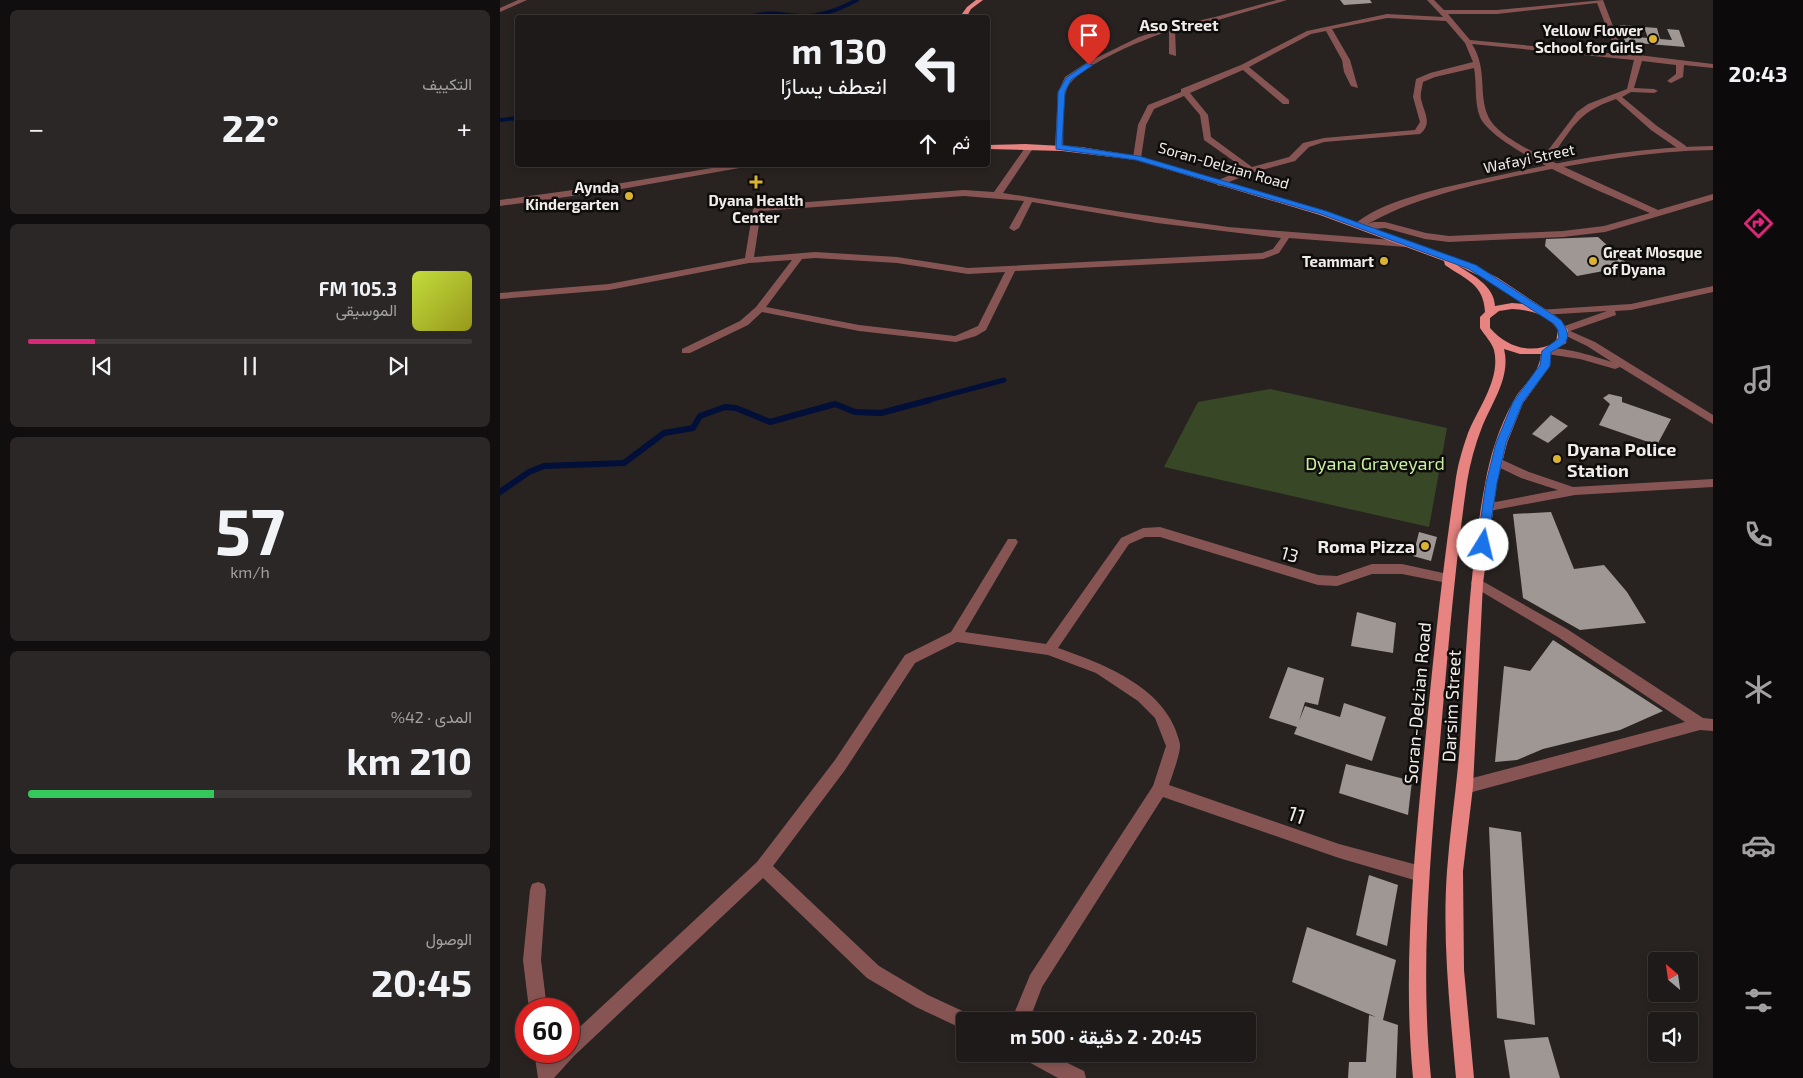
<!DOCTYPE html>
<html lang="ar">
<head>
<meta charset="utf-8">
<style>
	body { margin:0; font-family:"Exo 2",Vazirmatn,sans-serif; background:#2b2726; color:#f1f3f6; direction:rtl; height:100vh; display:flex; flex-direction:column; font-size:19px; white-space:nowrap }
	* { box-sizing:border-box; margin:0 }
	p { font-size:16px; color:#a1a1a2 }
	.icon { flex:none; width:28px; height:28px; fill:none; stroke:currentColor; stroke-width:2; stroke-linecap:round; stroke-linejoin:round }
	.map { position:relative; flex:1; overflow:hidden; direction:ltr }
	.drawer { display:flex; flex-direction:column; gap:10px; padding:10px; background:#100e0e; width:500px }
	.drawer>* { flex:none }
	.top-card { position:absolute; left:15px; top:15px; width:475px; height:152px; border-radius:5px; box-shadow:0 2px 8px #0003,0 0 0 1px #3c3838; direction:rtl; background:#1e1a19; color:#f1f3f6; overflow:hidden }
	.needle { width:32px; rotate:331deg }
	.buttons { position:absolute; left:1148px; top:952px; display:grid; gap:10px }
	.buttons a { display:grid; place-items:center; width:50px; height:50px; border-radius:5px; background:#1e1a19; box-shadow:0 2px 8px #0003,0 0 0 1px #3c3838; font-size:25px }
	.speed { position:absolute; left:15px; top:998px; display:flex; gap:10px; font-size:25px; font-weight:700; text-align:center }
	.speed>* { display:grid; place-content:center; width:65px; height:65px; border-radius:50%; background:#1e1a19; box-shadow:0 2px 8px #0003,0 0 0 1px #3c3838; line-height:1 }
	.speed .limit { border:8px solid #d22; background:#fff; color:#111 }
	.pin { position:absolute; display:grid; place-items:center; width:42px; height:42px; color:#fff; margin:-51px -21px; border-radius:50% 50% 50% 0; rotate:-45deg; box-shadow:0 0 5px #0007 }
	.pin .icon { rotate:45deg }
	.me { position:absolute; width:55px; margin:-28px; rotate:9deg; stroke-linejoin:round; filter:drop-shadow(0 0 4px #0008) }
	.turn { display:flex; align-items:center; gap:18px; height:105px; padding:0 20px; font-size:22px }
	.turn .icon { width:65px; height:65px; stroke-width:2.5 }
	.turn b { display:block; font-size:35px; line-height:42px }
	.then { display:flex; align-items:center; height:48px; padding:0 20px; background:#0003; gap:10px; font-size:19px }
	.big { font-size:38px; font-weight:700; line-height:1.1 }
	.drawer .widget { flex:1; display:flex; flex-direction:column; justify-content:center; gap:8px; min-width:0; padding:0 18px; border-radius:8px; background:#2b2726 }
	.drawer .dial { align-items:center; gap:0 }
	.dial b { font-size:65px; line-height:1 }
	.song { display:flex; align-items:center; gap:15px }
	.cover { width:60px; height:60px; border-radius:8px; background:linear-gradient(135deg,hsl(70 70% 55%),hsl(60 70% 35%)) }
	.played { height:5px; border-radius:2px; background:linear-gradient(90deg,#db2777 15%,#3c3838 15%) }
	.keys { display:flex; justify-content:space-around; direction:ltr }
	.heat { display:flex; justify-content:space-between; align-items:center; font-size:28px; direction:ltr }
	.charge { height:8px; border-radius:4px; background:linear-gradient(90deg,#34c759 42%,#3c3838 0) }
	.trip { position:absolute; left:456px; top:1012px; width:300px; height:50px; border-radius:5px; background:#1e1a19; box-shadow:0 2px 8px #0003,0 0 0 1px #3c3838; font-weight:700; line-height:50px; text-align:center; direction:rtl }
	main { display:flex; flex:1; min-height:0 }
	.tabs { display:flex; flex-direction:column; width:90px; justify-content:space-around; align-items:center; background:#0c0a0a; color:#a1a1a2 }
	.tabs .icon { width:35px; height:35px }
	.tabs .current { color:#db2777 }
	.tabs b { font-size:22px; color:#f1f3f6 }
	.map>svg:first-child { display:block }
	.green { fill:#384826 }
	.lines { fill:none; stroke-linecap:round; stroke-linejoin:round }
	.stream-far2 { stroke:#010f39; stroke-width:4 }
	.stream-far1 { stroke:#010f39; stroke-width:5 }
	.stream { stroke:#010f39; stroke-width:6 }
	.building { fill:#9e9794 }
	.minor { fill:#865553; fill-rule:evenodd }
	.tertiary { fill:#865553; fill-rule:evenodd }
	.primary { fill:#e78380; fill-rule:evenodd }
	.route { fill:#1a73e8; stroke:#114b97 }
	.poi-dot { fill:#dab333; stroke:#0f0d0c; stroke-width:2 }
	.labels { text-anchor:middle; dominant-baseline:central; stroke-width:5; stroke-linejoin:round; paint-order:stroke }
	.far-poi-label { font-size:15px; font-weight:bold; fill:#f0ecea; stroke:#0f0d0c; text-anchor:end }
	.far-street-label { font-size:15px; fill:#f0ecea; stroke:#0f0d0c }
	.far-neighbourhood-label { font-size:16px; font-weight:bold; fill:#f0ecea; stroke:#0f0d0c }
	.poi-label { font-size:18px; font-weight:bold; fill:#f0ecea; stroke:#0f0d0c; text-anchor:start }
	.park-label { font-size:18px; fill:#c9f09d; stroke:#0f0d0c }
	.street-label { font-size:18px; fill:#f0ecea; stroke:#0f0d0c }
	.near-street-label { font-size:21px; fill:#f0ecea; stroke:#0f0d0c }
</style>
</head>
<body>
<main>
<nav class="tabs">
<b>20:43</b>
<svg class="icon current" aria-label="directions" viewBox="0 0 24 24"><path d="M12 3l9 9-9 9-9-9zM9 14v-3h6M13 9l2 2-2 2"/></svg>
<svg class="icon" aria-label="music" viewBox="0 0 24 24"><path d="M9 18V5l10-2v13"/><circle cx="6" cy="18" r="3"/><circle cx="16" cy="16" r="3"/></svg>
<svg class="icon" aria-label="phone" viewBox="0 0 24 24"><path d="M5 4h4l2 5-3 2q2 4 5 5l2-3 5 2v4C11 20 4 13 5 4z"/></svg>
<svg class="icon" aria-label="climate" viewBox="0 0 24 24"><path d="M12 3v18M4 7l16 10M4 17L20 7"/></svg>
<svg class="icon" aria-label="car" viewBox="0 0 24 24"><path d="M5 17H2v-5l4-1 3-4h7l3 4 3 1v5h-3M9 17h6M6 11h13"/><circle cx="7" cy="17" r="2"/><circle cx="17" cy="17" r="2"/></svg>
<svg class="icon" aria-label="filters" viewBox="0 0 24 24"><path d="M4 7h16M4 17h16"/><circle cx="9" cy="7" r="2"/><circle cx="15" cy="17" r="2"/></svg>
</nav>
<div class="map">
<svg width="1213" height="1078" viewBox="0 0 1213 1078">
	<rect width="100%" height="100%" fill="#282321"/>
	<polygon class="green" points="770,389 947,428 929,527 664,467 698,402"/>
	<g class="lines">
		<g class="stream-far2">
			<path d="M248,18C266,10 282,15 301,16C321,17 340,9 357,0"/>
			<polyline points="0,120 18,118"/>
		</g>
		<polyline class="stream-far1" points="425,401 504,380"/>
		<polyline class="stream" points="0,492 29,472 44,466 124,463 164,433 193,428 200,416 225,407 236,408 270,422 335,404 355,412 381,413 430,400"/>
	</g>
	<g class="building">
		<polygon points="840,0 870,0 872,3 844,5"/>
		<polygon points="1120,25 1134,26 1138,37 1148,38 1144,27 1157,28 1160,39 1172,40 1167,29 1179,30 1185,47 1125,42"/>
		<polygon points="1098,237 1130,266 1077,276 1045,246 1046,239"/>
		<polygon points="1109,394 1122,397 1122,402 1171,419 1157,445 1099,425 1110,404 1103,398"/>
		<polygon points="1051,415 1068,426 1048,443 1032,434"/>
		<polygon points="1051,512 1074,569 1104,565 1127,592 1146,623 1080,630 1023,598 1013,514"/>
		<polygon points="919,532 937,537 931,561 913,556"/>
		<polygon points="857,612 896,623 893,653 851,646"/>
		<polygon points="1053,640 1163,711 1120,730 1043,749 1017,760 995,762 1004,666 1030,671"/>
		<polygon points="788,667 824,678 818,705 805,702 799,721 805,706 840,717 844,703 886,717 872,761 794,734 797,727 769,718"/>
		<polygon points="846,764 912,781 908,815 839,793"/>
		<polygon points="989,827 1021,832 1035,1025 997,1018"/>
		<polygon points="869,875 898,885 887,946 856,935"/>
		<polygon points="807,927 896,960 883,1020 898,1025 896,1078 848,1078 849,1062 866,1062 869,1015 876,1017 792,982"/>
		<polygon points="1048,1037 1060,1078 1010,1078 1004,1040"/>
	</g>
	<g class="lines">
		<g class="minor">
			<polygon points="18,0 27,0 0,12 0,8"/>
			<path d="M777,0H787L718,20L675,29L676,56L669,54V31C645,39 576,66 567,89C561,103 564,131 563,147L559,149L555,147L558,92L565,77L586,63L639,37L670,27L715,17Z"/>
			<path d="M927,0H934L944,10H997L1103,0L1124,55H1138L1213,64V68L1184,65L1183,77L1171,83L1167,81L1176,74V65L1142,61L1134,88L1154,89L1158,91L1154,93L1131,92L1122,97L1157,126L1186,146V150H1180L1151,130L1116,99C1075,113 1073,129 1049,160L1158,210L1213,194V200L1105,232L1063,237L949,242L925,239L885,228L860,230V226L874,222H885L926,233L949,236L1063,231L1104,226L1150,213C1114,197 995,150 980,117C974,102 977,84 974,68L935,77L923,82C922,88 920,94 921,99C924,113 933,123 920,134L824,142L809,147L795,161L754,172L719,186L715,183L716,181L745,169L704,140L700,115L684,96L654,109L646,125L641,158L637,160L633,158L638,125L648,105L681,92V89L741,65L807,31L887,14L943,17ZM1097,3L1117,54L970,40L948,14H997ZM887,18L946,21L965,43L973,62L930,73L916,79L913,97L920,122L915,130L824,138L803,143L789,157L752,167L711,137L708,115L690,93L743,70L783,104H789V100L749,67L811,34L826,31L842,60L844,72L851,86L858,88L850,60L832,29ZM972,44L1134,60L1127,89L1088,104L1077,112L1043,157C1027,149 995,133 988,116C978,93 988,70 972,44Z"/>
			<path d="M527,145L534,147L503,193L622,212L728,227L906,241L911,244L906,247L789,238L779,253L763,259L515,271L486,330L476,336L456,342L359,331L262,312L248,325L190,353H182V349L240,321L256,307L292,260L249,263L109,290L0,299V293L109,284L245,258L253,209L257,206L464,190L494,192ZM464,196L524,201L509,228L514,231L519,228L532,202L657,223L781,238L773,249L762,253L468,268L397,257L315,252L254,257L261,211ZM315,258L397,263L468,274L505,272L478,326L455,336L359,325L266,307L302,259Z"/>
			<polygon points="230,165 249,165 245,167 116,190 0,206 0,200 116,184"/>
			<path d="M1213,286V292L1131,310L1115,311L1116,315L1070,331L1095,342L1213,415V424L1120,367L1115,369L1080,359L1047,354L1042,351C1051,342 1099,358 1112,362L1087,346L1058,332L1059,328L1107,311L1042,315L1038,314V310L1131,304Z"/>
			<path d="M660,527L818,575L837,576L872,564H902L952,575L953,578L952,581L947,583L902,574H872L837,586L818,585L660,537H645L629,544L558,648C606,665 668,688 680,744C681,752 672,776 669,785L839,844L921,866L927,869L929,874L927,879L921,882L839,858L663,797L542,987L529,1021H511L530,975L653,786L666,746L655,718L638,701L596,673L548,655L457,642L415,663L345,770L273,866L379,966L428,995L471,1015L474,1021H465V1030L416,1007L367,978L263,878L74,1056L54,1078H38L34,1051H69V1037L257,862L335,760L405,655L451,632L508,539H516L518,542L465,632L546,644L621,538L643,528Z"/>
			<polygon points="977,578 1067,629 1203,718 1213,719 1213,731 1200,730 965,794 960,792 957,787 960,782 965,780 1185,722 1058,637 972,586 971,583 972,580"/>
			<polygon points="38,882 44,884 46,890 41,960 47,1009 29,1009 23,960 30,890 32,884"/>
			<polygon points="522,1054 549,1054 584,1071 586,1078 558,1078 525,1060"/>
		</g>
		<g class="tertiary">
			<path d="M1213,146V150C1146,151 1082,163 1016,176C962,188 909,199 861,228L853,226C877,202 941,188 973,181C1053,163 1131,147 1213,146Z"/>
			<polygon points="996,457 1029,472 1073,487 1213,479 1213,487 1075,495 989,511 985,510 983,507 985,504 1058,490 1021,478 992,464 990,461"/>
		</g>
		<g class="primary">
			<polygon points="476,0 483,0 471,9 466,18 459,18 467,7"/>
			<path d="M525,144L581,147L637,156L826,211L945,256L968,262L998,278L1057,317L1068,330L1066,343L1051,352L1050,366L1023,403L1007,443L997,483L983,583L973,787L963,871L964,970L974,1078H956C950,1009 942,940 947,871C950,828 957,786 960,743C966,657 969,570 985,484C990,456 999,427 1013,402C1022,384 1039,376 1041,354H1020L1004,349C1011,377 992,402 982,427C975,445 970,463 967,482C954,572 947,663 939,753C930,862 920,969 931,1078H913C903,973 913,869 923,764C932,671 941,578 955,485C957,467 962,450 968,433C978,408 1001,379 994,350C991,341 985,336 980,328V317L985,312C984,284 965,279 945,265L944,261L820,215L636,160L562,151L488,149V145ZM957,265L992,282L1024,304L1012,303L995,306C994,285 972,275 957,265ZM1012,309C1030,310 1048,314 1058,330L1056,342C1033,355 1007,348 990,328V318L999,311Z"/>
		</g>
	</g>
	<path class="route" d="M587,63L593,65L571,80L565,92L562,145L639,156L826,211L976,265L1061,320C1073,338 1068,343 1051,352L1050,366L1023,402L1006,443L997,483L987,548L983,549L977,545L986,483L996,443L1013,402L1040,365L1042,351L1059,338L1058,330L1054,324L969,269L821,214L636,160L556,149L558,92L566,78Z"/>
	<g class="poi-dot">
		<circle cx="1153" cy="39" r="5"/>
		<path d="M253.5 174.5h5v5h5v5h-5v5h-5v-5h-5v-5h5z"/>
		<circle cx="129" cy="196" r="5"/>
		<circle cx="884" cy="261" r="5"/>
		<circle cx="1093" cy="261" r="5"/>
		<circle cx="1057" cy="459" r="5"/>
		<circle cx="925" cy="546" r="5"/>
	</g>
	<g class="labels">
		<g class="far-poi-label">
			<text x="1143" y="30">Yellow Flower<tspan x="1143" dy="17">School for Girls</tspan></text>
			<text x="119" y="187">Aynda<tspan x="119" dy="17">Kindergarten</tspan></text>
			<text x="256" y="200" text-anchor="middle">Dyana Health<tspan x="256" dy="17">Center</tspan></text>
			<text x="1103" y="252" text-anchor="start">Great Mosque<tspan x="1103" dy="17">of Dyana</tspan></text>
			<text x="874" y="261">Teammart</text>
		</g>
		<g class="far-street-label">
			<text transform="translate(1029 158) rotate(-12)">Wafayi Street</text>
			<text transform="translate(724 165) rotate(16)">Soran-Delzian Road</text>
		</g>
		<g class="far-neighbourhood-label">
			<text x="679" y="24">Aso Street</text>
		</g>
		<g class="poi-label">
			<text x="1067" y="449">Dyana Police<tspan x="1067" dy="21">Station</tspan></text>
			<text x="915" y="546" text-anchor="end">Roma Pizza</text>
		</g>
		<g class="park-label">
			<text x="875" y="463">Dyana Graveyard</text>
		</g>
		<g class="street-label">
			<text transform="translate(790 554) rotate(16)">13</text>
			<text transform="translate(917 703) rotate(-85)">Soran-Delzian Road</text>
			<text transform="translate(951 706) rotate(-87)">Darsim Street</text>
		</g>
		<g class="near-street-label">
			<text transform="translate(797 814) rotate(19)">11</text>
		</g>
	</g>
</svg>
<div class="buttons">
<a><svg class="needle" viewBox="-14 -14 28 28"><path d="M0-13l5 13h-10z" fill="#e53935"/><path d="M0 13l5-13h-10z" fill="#a1a1a2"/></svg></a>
<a><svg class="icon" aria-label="sound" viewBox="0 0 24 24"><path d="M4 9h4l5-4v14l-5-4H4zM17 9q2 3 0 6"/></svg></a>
</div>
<div class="speed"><div class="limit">60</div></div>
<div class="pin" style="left:589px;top:65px;background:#d93025"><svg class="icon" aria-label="arrive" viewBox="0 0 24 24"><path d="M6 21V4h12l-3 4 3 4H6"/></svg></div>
<svg class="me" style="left:983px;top:545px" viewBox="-20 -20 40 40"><circle r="19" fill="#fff"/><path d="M0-13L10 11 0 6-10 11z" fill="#1a73e8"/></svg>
<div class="trip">20:45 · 2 دقيقة · 500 m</div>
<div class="top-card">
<div class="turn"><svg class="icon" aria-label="left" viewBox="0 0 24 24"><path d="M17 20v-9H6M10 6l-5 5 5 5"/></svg><div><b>130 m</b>انعطف يسارًا</div></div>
<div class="then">ثم<svg class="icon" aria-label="ahead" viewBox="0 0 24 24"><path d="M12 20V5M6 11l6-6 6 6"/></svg></div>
</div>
</div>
<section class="drawer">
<div class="widget"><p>التكييف</p>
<div class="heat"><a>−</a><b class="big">22°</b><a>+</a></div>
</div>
<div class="widget">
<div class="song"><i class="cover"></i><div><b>105.3 FM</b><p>الموسيقى</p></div></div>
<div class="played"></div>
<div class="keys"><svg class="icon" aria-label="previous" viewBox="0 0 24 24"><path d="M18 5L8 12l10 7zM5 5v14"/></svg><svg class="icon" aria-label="pause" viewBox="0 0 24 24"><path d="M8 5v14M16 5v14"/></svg><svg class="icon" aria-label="next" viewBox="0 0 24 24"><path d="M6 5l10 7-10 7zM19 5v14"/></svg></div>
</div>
<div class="widget dial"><b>57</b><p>km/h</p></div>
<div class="widget"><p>المدى · 42%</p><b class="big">210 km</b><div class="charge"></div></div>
<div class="widget"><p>الوصول</p><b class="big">20:45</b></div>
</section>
</main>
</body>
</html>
